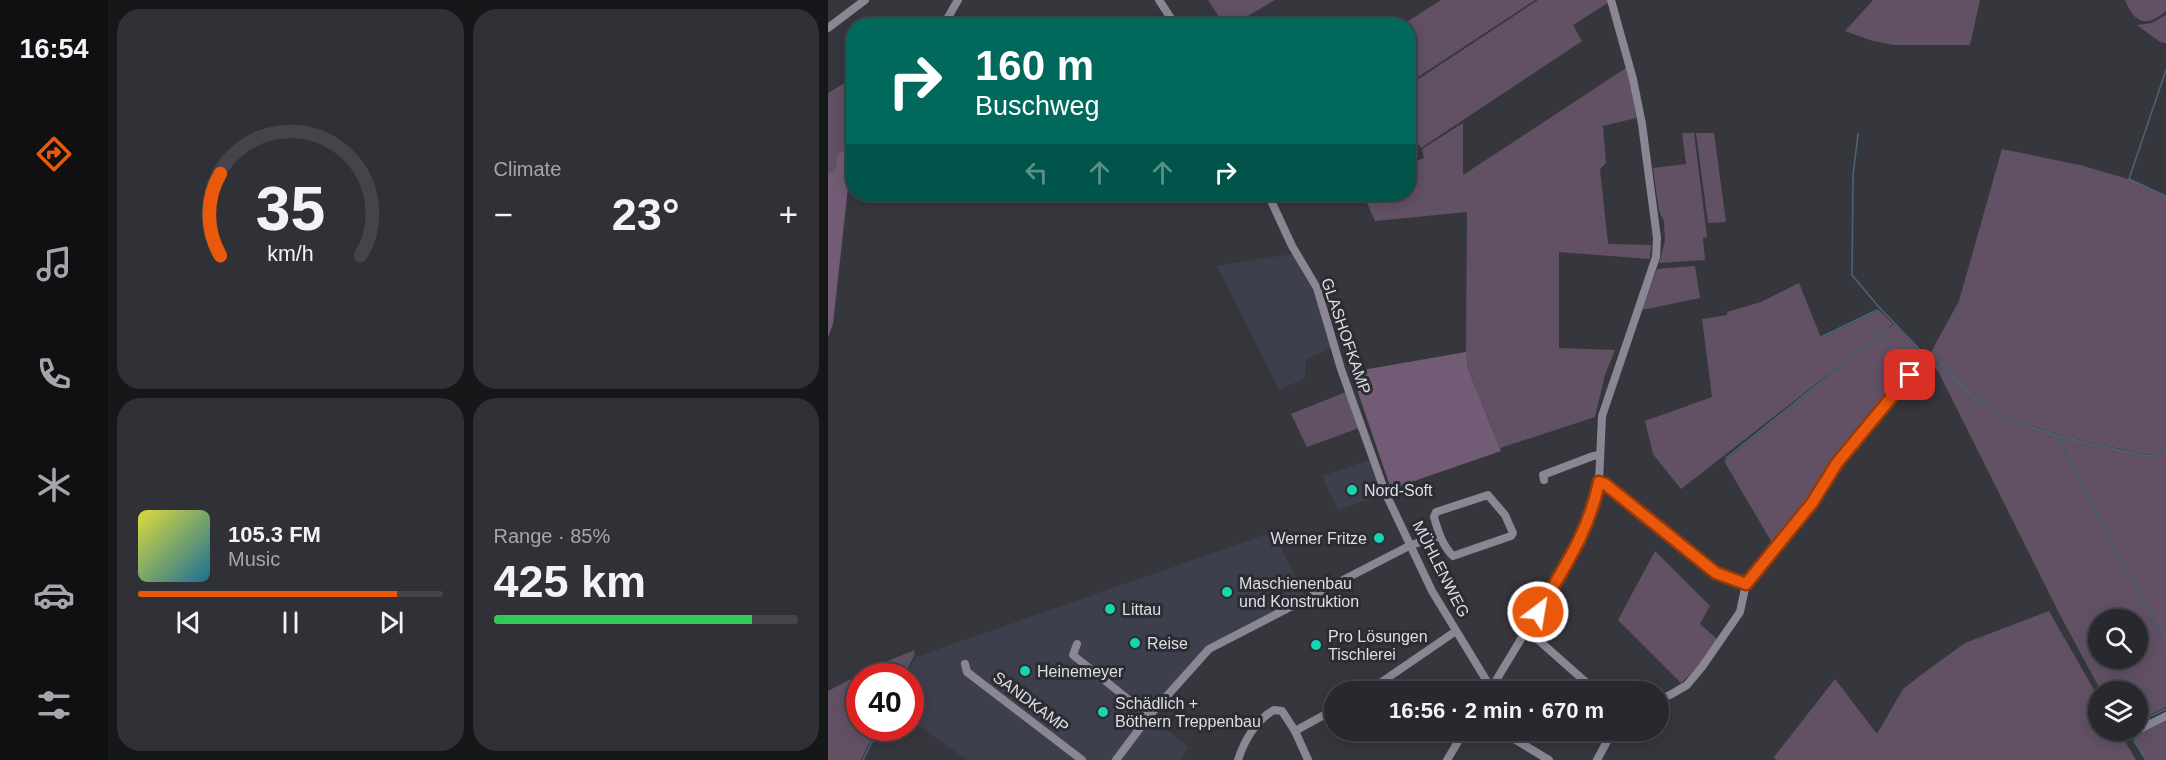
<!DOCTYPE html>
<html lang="en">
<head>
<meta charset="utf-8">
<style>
	body { margin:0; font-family:Arial,sans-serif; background:#303136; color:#f1f3f6; height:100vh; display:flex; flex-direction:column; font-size:22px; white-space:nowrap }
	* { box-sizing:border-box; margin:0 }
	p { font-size:20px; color:#a5a6aa }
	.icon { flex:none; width:33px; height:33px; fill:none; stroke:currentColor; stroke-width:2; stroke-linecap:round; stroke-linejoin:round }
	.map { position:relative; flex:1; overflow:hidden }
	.details { display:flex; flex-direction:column; gap:9px; padding:9px; background:#161719; width:720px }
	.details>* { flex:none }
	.hud { position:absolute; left:18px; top:18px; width:570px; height:183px; border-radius:24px; box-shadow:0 3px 15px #0003,0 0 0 2px #44454a; background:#00695c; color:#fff; overflow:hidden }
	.controls { position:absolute; left:1260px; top:609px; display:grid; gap:12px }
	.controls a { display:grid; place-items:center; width:60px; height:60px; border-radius:50%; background:#28292e; box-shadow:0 3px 15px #0003,0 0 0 2px #44454a; font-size:30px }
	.speed { position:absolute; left:18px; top:663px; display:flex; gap:12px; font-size:30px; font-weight:700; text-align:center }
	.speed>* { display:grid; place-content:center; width:78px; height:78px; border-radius:50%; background:#28292e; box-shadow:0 3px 15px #0003,0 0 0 2px #44454a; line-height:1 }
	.speed .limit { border:9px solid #d22; background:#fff; color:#111 }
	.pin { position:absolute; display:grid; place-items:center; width:51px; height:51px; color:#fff; margin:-26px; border-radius:12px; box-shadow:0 3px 9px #0006 }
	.me { position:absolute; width:66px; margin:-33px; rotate:31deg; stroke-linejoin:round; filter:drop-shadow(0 0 4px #0008) }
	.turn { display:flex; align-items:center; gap:21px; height:126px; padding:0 30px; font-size:27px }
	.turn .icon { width:78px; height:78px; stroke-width:2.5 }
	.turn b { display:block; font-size:42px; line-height:51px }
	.lanes { display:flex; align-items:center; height:57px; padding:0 30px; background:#0003; justify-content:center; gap:30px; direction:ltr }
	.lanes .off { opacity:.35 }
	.big { font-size:45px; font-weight:700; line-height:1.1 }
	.details .card { flex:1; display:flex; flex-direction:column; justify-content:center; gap:9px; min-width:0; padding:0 21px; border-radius:24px; background:#303136 }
	.details .dial { align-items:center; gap:0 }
	.dial svg { height:156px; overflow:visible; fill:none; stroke:#44454a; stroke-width:7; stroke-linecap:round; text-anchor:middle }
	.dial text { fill:#f1f3f6; stroke:none }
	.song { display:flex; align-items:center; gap:18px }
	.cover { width:72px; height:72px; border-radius:9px; background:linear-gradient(135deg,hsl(60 70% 55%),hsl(200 70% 35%)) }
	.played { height:6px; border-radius:3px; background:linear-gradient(90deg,#ea580c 85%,#44454a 85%) }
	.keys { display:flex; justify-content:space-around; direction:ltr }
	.heat { display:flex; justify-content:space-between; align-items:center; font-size:33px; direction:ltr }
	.charge { height:9px; border-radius:4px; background:linear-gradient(90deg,#34c759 85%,#44454a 0) }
	.details .tiles { flex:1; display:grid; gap:9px; grid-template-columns:repeat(2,1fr) }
	.trip { position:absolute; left:496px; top:681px; width:345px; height:60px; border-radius:30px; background:#28292e; box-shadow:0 3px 15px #0003,0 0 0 2px #44454a; font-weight:700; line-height:60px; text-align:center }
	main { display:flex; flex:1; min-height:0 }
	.tabs { display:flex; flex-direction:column; width:108px; justify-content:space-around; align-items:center; background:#101012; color:#a5a6aa }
	.tabs .icon { width:42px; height:42px }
	.tabs .on { color:#ea580c }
	.tabs b { font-size:27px; color:#f1f3f6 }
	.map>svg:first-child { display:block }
	.built { fill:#3e3f4c }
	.green { fill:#625165; fill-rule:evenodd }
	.forest { fill:#725c75 }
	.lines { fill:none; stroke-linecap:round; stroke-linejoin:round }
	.stream { stroke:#486679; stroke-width:1.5 }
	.minor { stroke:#8b8694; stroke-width:8 }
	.route-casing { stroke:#983908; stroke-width:15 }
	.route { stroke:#ea580c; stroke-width:10 }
	.poi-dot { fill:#18d5b2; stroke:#2c2d33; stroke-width:2 }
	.labels { text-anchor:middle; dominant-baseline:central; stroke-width:6; stroke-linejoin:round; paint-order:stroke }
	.street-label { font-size:16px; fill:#dedfe3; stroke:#2c2d33 }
	.poi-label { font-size:16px; fill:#dedfe3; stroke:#2c2d33; text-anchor:start }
</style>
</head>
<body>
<main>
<nav class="tabs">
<b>16:54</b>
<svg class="icon on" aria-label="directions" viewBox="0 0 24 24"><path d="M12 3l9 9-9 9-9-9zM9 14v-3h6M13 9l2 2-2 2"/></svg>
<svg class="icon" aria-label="music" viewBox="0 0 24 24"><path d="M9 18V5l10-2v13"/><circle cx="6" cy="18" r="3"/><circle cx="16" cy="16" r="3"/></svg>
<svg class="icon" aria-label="phone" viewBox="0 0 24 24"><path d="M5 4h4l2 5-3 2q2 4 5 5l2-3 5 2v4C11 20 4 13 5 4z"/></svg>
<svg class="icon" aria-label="climate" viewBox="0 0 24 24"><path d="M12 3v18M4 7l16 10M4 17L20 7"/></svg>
<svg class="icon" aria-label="car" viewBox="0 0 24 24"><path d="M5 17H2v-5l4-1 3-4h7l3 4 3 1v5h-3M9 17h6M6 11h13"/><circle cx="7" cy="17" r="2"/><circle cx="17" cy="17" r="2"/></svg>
<svg class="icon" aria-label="filters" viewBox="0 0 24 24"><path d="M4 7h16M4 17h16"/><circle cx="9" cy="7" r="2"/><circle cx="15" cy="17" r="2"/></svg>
</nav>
<section class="details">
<div class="tiles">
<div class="card dial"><svg viewBox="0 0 100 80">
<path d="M14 69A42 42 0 1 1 86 69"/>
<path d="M14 69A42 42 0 0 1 14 27" stroke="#ea580c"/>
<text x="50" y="56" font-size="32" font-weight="700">35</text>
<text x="50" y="72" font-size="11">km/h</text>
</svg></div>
<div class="card"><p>Climate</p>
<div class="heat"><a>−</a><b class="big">23°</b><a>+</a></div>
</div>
<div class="card">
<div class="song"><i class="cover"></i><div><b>105.3 FM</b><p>Music</p></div></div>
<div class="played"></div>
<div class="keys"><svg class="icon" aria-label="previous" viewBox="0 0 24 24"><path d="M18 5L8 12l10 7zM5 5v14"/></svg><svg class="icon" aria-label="pause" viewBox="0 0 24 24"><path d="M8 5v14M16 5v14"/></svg><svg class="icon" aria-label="next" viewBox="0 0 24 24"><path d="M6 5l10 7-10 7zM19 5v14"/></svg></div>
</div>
<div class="card"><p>Range · 85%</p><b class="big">425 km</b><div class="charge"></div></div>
</div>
</section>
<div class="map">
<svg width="1338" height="760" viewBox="0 0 1338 760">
	<rect width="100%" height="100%" fill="#36373d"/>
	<g class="built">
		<polygon points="464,254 485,289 504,348 478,359 477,378 451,390 389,266"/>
		<polygon points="542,460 556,494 510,510 494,476"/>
		<polygon points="445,532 479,601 383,650 324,718 361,747 352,760 139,760 83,720 82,676 76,676 88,657"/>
	</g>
	<g class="green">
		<polygon points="380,0 447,0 404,25 397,26"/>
		<polygon points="613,0 707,0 581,83 580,26 574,25"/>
		<polygon points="710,0 779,0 780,3 745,25 754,41 593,148 581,130 580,86"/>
		<polygon points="1045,0 1152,0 1142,45 1066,45 1045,41 1017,31"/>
		<path d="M1297,0H1338V11C1317,29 1306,22 1297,0Z"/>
		<polygon points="1338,15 1338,43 1332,42 1309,25 1324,23"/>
		<polygon points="798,68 802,80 808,118 775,126 778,163 772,169 780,244 823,245 822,259 731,252 731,348 787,350 777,375 767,417 672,448 640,369 638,352 639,212 547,221 535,194 580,194 581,164 596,158 594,149 635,123 635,175"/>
		<polygon points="25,78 25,142 10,154 7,170 0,173 0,93"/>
		<polygon points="854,133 866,133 879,237 875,238 877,260 831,263 837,241 836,221 831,211 825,168 858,164"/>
		<polygon points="868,133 886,133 898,222 880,223"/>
		<path d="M1174,149L1252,165L1300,179L1338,196V446L1327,454L1317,455C1269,443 1198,432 1157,404C1138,391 1120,371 1102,354L1131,301Z"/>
		<polygon points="867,266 872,298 814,310 829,269"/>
		<polygon points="971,283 993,338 1051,310 1065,324 853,489 825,454 817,421 884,397 874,319 899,315 899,312 933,302"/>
		<polygon points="1066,324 1094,353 1007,460 978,503 946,546 896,461"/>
		<path d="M1102,357L1156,405L1191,423L1231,435V442L1338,646V707L1322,715V721L1310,727V692L1273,691L1231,613L1111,373L1100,360ZM1270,620H1310V658H1270Z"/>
		<polygon points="518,392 531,428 479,447 463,414"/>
		<polygon points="1232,435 1316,456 1328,455 1338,448 1338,643 1233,442"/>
		<polygon points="827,551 882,606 872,624 889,639 872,665 853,683 790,620"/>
		<polygon points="1221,611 1270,697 1270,730 1291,731 1308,760 948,760 946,757 1007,679 1049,734 1075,689 1101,669 1137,643"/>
		<polygon points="87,650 74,676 32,676 32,728 49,728 33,760 0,760 0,691 54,663"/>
		<polygon points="1338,721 1338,760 1318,760 1307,741 1308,735"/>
	</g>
	<g class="forest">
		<polygon points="25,142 5,324 0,337 0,173 7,170 10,154"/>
		<polygon points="638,352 640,369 673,451 563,489 523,372"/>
	</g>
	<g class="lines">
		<g class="stream">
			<polyline points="1338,70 1301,179 1338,196"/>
			<polyline points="1030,134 1025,175 1024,275 1050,306 1096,354"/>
			<polyline points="991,338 1049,310"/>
			<path d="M1102,355C1120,371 1137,392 1157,405C1198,433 1268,444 1317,456L1327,455L1338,447"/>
			<polyline points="1232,435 1232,442 1338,644"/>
			<polyline points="898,458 1060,328"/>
			<polyline points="75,676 86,654"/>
			<polyline points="1323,716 1338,709"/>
			<polyline points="1308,735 1306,741 1318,760"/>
			<polyline points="35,760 51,728"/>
		</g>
		<g class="minor">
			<polyline points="331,0 348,26"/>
			<polyline points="115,26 130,0"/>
			<polyline points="0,28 37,0"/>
			<polyline points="440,194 464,246 489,288 513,369 557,492 604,591 663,688"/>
			<polyline points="716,480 715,475 765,456 772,455"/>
			<polyline points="771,482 777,484 888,573 918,584"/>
			<path d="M660,495L677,515L685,533L683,536L625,556C614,545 610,531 606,517L608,512Z"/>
			<polyline points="699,630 769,692"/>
			<polyline points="249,644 245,655 321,716"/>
			<polyline points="137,664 139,672 254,760"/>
			<polyline points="539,692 628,631"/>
			<polyline points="661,692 754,538 766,505 771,482 774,416 828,257 829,238 814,124 805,79 783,0"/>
			<polyline points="831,699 842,695 859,685 874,667 912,612 918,584 984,503 1009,463 1096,358"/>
			<polyline points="671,730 721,760"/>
			<polyline points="1310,730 1338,716"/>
			<polyline points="467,731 507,709"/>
			<polyline points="1297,736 1308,730"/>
			<polyline points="288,760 321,716 381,649 583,545 612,536"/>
			<path d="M410,760C416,741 428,720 446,710L454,711L467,731L480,760"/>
			<polyline points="619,760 637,730"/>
			<polyline points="769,760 785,730"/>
		</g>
	</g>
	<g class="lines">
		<defs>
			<path id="route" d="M710,612C735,569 761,532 771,482L777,484L888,573L918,584L984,503L1009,463L1082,375"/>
		</defs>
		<use href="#route" class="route-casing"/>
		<use href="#route" class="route"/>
	</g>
	<g class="poi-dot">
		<circle cx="524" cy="490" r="6"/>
		<circle cx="551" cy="538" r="6"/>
		<circle cx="399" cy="592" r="6"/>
		<circle cx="282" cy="609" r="6"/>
		<circle cx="307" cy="643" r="6"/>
		<circle cx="488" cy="645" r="6"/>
		<circle cx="197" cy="671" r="6"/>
		<circle cx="275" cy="712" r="6"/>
	</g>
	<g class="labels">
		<g class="street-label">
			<text transform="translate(518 336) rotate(71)">GLASHOFKAMP</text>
			<text transform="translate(613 569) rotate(63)">MÜHLENWEG</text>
			<text transform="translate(203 702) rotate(37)">SANDKAMP</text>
		</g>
		<g class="poi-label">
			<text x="536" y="490">Nord-Soft</text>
			<text x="539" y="538" text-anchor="end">Werner Fritze</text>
			<text x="411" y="583">Maschienenbau<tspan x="411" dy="18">und Konstruktion</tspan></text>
			<text x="294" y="609">Littau</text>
			<text x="500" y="636">Pro Lösungen<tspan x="500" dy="18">Tischlerei</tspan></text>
			<text x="319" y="643">Reise</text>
			<text x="209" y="671">Heinemeyer</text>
			<text x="287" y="703">Schädlich +<tspan x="287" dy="18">Böthern Treppenbau</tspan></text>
		</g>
	</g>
</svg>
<div class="controls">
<a><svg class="icon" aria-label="search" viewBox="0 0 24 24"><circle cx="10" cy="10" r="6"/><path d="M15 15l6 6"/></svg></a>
<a><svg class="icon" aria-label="layers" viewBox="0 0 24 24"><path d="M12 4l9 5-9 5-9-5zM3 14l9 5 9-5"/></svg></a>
</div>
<div class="speed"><div class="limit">40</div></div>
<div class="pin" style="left:1082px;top:375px;background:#d93025"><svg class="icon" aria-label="arrive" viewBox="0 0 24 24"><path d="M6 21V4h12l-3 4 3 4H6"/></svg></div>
<svg class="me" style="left:710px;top:612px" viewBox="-20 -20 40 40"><circle r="17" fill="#ea580c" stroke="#fff" stroke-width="3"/><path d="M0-11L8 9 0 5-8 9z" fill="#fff"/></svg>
<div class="trip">16:56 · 2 min · 670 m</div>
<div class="hud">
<div class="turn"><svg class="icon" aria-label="right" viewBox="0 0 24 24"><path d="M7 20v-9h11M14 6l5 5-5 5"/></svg><div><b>160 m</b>Buschweg</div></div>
<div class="lanes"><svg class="icon off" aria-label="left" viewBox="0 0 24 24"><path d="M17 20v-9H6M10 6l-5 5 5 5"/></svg><svg class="icon off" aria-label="ahead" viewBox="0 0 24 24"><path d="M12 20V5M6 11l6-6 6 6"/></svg><svg class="icon off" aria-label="ahead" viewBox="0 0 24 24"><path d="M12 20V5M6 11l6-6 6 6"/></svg><svg class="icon" aria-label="right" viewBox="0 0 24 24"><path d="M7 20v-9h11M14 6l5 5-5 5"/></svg></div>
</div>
</div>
</main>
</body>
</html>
